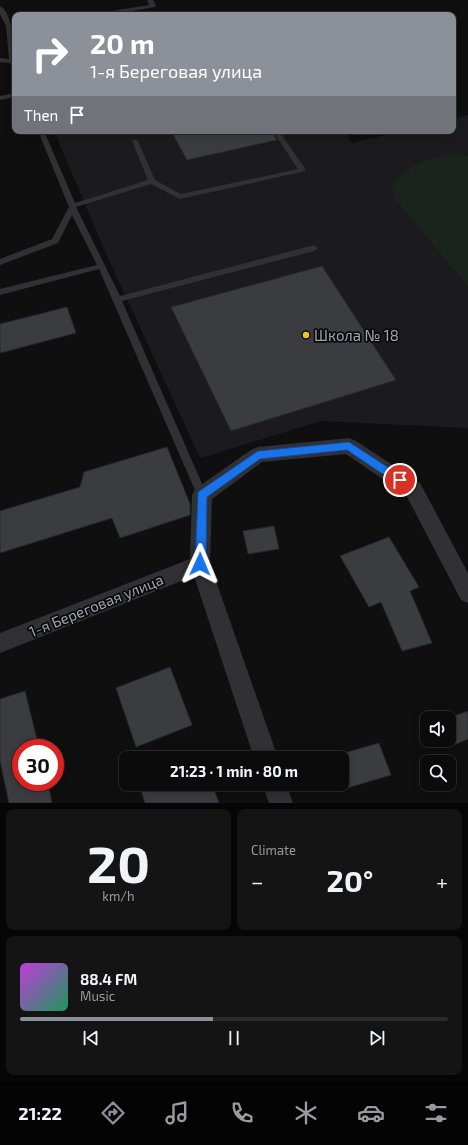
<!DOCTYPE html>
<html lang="en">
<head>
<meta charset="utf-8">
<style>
	body { margin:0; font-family:"Exo 2",sans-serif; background:#141415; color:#f1f3f6; height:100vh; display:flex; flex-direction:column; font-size:15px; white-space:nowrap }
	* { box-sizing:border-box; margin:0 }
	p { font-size:13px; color:#9a9b9d }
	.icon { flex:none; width:22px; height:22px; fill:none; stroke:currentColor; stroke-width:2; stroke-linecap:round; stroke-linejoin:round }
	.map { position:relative; height:803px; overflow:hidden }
	.side { display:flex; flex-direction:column; gap:6px; padding:6px; background:#060607; flex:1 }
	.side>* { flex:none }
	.banner { position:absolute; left:12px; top:12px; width:444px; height:122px; border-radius:8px; box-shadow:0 2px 10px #0003,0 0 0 1px #2b2b2d; background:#8c9099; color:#fff; overflow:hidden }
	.controls { position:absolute; left:420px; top:711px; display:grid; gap:8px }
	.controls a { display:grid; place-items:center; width:36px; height:36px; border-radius:8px; background:#0b0b0c; box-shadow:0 2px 10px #0003,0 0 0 1px #2b2b2d; font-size:20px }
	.speed { position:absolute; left:12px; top:739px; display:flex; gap:8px; font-size:20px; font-weight:700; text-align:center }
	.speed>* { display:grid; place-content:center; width:52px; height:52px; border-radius:50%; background:#0b0b0c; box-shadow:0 2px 10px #0003,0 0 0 1px #2b2b2d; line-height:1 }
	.speed .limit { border:6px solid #d22; background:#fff; color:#111 }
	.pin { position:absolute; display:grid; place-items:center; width:34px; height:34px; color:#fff; margin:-17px; border:2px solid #fff; border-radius:50%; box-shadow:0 1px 4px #0007 }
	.me { position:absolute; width:44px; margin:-22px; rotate:1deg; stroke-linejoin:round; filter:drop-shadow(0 0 3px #0008) }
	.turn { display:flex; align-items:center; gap:14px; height:84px; padding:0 12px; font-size:18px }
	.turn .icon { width:52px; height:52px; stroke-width:2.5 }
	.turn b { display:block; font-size:28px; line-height:34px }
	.then { display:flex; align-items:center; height:38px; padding:0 12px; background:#0003; gap:8px; font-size:15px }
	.big { font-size:30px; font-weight:700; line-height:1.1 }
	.side .card { flex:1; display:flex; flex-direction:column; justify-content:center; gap:6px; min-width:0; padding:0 14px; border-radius:8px; background:#141415 }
	.side .dial { align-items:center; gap:0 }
	.dial b { font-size:52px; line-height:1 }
	.song { display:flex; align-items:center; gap:12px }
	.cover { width:48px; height:48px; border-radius:6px; background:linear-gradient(135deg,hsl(290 70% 55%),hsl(150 70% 35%)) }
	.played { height:4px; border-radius:2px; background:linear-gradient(90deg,#8c9099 45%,#2b2b2d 45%) }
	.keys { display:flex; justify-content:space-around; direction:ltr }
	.heat { display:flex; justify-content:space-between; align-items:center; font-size:22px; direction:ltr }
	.side .tiles { flex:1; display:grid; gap:6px; grid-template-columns:1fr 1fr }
	.card:last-child { grid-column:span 2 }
	.trip { position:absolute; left:119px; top:751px; width:230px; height:40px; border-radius:8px; background:#0b0b0c; box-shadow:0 2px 10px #0003,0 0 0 1px #2b2b2d; font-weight:700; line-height:40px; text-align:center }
	.menu { display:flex; height:64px; justify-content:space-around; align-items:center; background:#040405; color:#9a9b9d }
	.menu .icon { width:28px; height:28px }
	.menu .on { color:#8c9099 }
	.menu b { font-size:18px; color:#f1f3f6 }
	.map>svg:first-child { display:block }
	.built { fill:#1b1b1d }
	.green { fill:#1b231d }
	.building { fill:#3b3c40; stroke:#29292c }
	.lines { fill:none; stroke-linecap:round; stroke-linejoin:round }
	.lane { fill:#303035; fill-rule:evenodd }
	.street { fill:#303035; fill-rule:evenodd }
	.route { fill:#1a73e8; stroke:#114b97 }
	.poi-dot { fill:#eec329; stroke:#0a0a0b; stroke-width:1.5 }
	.labels { text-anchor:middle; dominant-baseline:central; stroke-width:3.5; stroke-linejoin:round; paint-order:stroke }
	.poi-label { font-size:15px; fill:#a0a3b1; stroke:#0a0a0b; text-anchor:start }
	.street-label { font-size:15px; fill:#a0a3b1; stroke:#0a0a0b }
</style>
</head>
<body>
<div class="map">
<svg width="468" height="803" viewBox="0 0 468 803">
	<rect width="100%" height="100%" fill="#0f0f10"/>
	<polygon class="built" points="468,115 468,428 321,421 200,458 104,249 54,131 345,131 352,143 402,131 453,131 453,119"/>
	<path class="green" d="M446,155L468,156V286L395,199L391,186C412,164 418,162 446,155Z"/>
	<g class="building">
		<polygon points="171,131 272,131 277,140 187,160"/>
		<polygon points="322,266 396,380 231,431 171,307"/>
		<polygon points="67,307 76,333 0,353 0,324"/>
		<polygon points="167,447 190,504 190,515 120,538 112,518 0,553 0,511 80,487 84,472"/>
		<polygon points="274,526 279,549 248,554 243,531"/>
		<polygon points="389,537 419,587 410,591 432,643 402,651 381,602 369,607 340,556"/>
		<polygon points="170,667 192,725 136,747 116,688"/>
		<polygon points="25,691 39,748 21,748 21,784 48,784 52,803 9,803 0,760 0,699"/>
		<polygon points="468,711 468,739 449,747 449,718"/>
		<polygon points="379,743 391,775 337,791 335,784 342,784 342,758 327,758"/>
		<polygon points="139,784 212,784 219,803 145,803"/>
	</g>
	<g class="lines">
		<g class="lane">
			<polygon points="147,0 153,0 156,6 155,7 110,15 96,15 99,13 149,5"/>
			<path d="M0,6C14,13 15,55 15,69L13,68L10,63L0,62V58L9,59L6,26L0,14Z"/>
			<polygon points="15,93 15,97 0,100 0,96"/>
			<polygon points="38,131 44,131 75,203 148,180 132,141 135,139 138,141 155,180 181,194 298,169 273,131 279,131 306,170 302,172 180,199 151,184 76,207 120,296 314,245 318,248 314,251 122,301 207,495 205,498 202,499 199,498 197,495 99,269 0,295 0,289 97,265 72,215 58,243 0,265 0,259 52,239 69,207"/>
		</g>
		<g class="street">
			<polygon points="349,438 356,441 420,483 468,573 468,603 461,600 406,495 346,454 262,462 212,499 210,564 278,758 254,758 194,576 0,653 0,633 190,559 192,495 195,489 251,450 258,447"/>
			<polygon points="262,784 286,784 293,803 269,803"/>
		</g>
	</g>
	<polygon class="route" points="349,442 403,477 405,480 403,483 396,483 347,450 260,459 207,497 206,564 204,567 197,567 195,564 198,492 258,451"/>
	<circle class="poi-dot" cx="306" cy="335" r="4"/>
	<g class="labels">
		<g class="poi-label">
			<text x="314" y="335">Школа № 18</text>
		</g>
		<g class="street-label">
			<text transform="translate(96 605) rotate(-22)">1-я Береговая улица</text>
		</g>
	</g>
</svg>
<div class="controls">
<a><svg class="icon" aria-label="sound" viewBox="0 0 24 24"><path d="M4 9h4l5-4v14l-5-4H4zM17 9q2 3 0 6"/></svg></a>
<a><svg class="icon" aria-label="search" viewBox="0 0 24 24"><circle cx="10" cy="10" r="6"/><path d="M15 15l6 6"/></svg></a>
</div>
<div class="speed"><div class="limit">30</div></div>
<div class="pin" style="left:400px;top:480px;background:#d93025"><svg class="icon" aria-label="arrive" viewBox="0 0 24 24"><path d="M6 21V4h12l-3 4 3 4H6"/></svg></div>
<svg class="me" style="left:200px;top:564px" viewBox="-20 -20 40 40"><path d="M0-17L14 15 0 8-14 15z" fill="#1a73e8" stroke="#fff" stroke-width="4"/></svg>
<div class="trip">21:23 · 1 min · 80 m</div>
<div class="banner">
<div class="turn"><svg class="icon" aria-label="right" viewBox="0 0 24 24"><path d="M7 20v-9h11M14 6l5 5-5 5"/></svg><div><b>20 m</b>1-я Береговая улица</div></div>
<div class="then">Then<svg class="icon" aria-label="arrive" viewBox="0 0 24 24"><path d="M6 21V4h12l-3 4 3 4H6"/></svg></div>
</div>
</div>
<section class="side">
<div class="tiles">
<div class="card dial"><b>20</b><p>km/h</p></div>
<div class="card"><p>Climate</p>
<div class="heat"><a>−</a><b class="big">20°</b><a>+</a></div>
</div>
<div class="card">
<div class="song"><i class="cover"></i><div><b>88.4 FM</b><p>Music</p></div></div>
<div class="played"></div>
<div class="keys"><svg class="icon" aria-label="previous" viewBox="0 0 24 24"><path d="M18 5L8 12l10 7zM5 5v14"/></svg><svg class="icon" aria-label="pause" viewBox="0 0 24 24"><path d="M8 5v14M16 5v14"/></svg><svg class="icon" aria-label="next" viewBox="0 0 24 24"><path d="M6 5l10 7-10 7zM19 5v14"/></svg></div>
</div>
</div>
</section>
<nav class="menu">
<b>21:22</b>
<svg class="icon on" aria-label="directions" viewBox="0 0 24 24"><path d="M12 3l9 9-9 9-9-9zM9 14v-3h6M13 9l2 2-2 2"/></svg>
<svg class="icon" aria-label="music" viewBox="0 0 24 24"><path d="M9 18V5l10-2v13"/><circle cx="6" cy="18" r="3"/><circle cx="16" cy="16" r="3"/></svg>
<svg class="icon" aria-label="phone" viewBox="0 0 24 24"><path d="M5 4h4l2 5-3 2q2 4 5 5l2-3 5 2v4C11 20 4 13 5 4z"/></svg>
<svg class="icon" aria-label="climate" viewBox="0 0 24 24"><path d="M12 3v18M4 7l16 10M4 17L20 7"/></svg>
<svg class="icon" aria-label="car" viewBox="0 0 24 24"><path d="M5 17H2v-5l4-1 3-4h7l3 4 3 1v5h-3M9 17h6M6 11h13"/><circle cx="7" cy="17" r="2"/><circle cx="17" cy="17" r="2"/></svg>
<svg class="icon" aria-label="filters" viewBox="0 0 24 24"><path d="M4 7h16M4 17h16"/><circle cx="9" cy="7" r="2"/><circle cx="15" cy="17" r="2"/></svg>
</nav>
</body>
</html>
